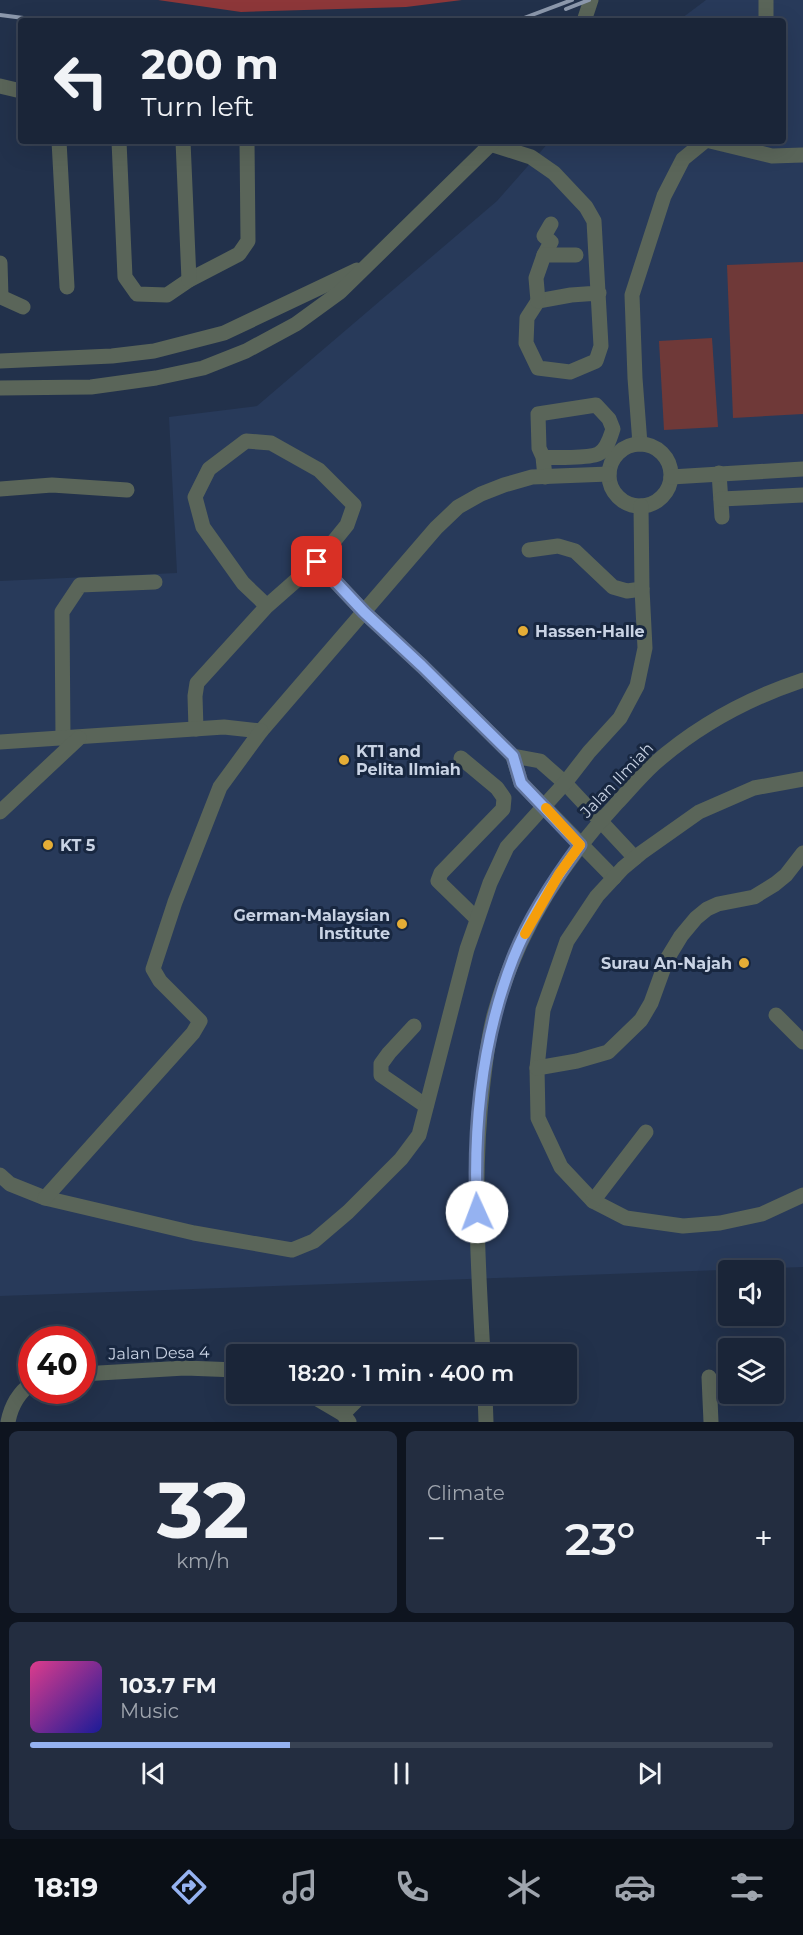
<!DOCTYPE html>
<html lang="en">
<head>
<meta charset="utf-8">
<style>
	body { margin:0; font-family:Montserrat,sans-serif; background:#232d40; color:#f1f3f6; height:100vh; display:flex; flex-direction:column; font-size:22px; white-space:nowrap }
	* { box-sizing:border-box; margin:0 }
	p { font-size:20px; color:#9fa5ae }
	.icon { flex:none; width:33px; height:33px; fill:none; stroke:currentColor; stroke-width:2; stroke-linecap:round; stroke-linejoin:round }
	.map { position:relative; height:1422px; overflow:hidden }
	.panel { display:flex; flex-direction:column; gap:9px; padding:9px; background:#0e141f; flex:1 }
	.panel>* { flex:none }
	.top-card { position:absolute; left:18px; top:18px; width:768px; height:126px; border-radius:6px; box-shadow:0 6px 24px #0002,0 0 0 2px #384253; background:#1a2538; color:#f1f3f6; overflow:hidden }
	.tools { position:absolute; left:718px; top:1260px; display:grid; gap:12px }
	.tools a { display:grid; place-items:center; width:66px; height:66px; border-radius:6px; background:#1a2538; box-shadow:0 6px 24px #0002,0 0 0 2px #384253; font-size:30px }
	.speed { position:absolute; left:18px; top:1326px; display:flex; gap:12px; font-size:30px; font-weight:700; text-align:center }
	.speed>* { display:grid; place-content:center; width:78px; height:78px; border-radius:50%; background:#1a2538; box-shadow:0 6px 24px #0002,0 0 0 2px #384253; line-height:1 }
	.speed .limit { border:9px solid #d22; background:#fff; color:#111 }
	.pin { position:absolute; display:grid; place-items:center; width:51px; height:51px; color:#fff; margin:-26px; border-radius:12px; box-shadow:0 3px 9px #0006 }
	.me { position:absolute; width:66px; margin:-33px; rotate:358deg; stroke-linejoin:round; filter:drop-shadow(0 0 4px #0008) }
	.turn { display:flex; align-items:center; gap:21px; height:126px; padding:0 24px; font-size:27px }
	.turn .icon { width:78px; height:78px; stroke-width:2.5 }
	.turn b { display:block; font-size:42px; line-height:51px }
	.big { font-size:45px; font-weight:600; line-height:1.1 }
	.panel .tile { flex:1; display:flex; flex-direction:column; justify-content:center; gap:9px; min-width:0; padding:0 21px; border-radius:9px; background:#232d40 }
	.panel .dial { align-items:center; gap:0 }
	.dial b { font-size:78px; line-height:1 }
	.song { display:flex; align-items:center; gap:18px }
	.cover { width:72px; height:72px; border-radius:9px; background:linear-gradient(135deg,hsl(330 70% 55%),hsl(240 70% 35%)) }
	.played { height:6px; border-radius:3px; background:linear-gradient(90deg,#95b2f1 35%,#384253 35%) }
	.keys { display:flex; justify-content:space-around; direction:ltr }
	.heat { display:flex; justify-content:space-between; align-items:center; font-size:33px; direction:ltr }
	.panel .tiles { flex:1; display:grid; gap:9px; grid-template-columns:1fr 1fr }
	.tile:last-child { grid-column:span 2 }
	.trip { position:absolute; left:226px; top:1344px; width:351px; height:60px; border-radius:6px; background:#1a2538; box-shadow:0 6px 24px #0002,0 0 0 2px #384253; font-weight:600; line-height:60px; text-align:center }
	.dock { display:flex; height:96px; justify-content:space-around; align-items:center; background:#0a0f16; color:#9fa5ae }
	.dock .icon { width:42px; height:42px }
	.dock .active { color:#95b2f1 }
	.dock b { font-size:27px; color:#f1f3f6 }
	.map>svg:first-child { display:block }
	.built { fill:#283a5a }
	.green { fill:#6f3938 }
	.forest { fill:#8d3739 }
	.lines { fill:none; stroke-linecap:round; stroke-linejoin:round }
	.minor { stroke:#5a6559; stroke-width:15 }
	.rail { stroke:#8c98ac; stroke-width:4 }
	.route-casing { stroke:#61749d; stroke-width:15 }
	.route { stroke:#95b2f1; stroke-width:10 }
	.slow { stroke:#f59e0b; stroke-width:10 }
	.poi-dot { fill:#e5ad36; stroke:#182740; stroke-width:2 }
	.labels { text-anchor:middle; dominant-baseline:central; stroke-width:6; stroke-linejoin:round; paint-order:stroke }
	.poi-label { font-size:16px; font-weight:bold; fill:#c9d3e4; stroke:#182740; text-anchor:start }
	.street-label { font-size:16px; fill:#c9d3e4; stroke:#182740 }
</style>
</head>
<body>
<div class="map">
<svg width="803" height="1422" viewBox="0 0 803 1422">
	<rect width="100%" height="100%" fill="#22314b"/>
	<polygon class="built" points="706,0 803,0 803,1267 0,1296 0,581 177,573 169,417 257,406 497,201 550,141 783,141 783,21 678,21"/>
	<g class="green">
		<polygon points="803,262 803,414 733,418 727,265"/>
		<polygon points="712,338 718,427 664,430 659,341"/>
	</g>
	<polygon class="forest" points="158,0 462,0 406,7 241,12"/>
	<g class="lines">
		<g class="minor">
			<polyline points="584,21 591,0"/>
			<polyline points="766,21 766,0"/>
			<polyline points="0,86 21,91"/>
			<polyline points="59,141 67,287"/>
			<polyline points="119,141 125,277 137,294 167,295 189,280 239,254 248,241 247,141"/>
			<polyline points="183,141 189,280"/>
			<polyline points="710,141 772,156 803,155"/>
			<polyline points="484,142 531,157 554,173 586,207 594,221 601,346 596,361 570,372 538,368 526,343 527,318 538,301 571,295 599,293"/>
			<polyline points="544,255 551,242 544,236 551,224"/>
			<polyline points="0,263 1,297 23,307"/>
			<polyline points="538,301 536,278 544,255 576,255"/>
			<polyline points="0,361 112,356 154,351 224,333 357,270"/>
			<polyline points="0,388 91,387 156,378 203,368 246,351 296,324 340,292 494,141"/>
			<polyline points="640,444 635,378 632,295 664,196 683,159 705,141"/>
			<circle cx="640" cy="475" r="31"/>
			<path d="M543,457C554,458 589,458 598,454C607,450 610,438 613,429L609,419L596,405L538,414L539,448L543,457L545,477"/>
			<polyline points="719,473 722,517"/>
			<polyline points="671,477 803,469"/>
			<polyline points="0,489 52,485 127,490"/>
			<polyline points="721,499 803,495"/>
			<polyline points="529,550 558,546 575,551 613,587 627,591 642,589"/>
			<polyline points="317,562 364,612 422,666 513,756 521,783 614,878"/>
			<polyline points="196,729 195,696 197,683 267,606 317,562 347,525 354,505 319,470 271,443 246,441 209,469 195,497 203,527 243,583 267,606"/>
			<polyline points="63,739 62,612 80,585 155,582"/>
			<polyline points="0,742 224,727 261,731 436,528 458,507 481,494 504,485 532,477 609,474"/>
			<polyline points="513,756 540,761 565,783 635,858"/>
			<polyline points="461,758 497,788 504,798 503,809 441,873 438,881 477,919"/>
			<polyline points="803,779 754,788 699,812 641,853 623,868 597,896 567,941 543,1010 537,1068 538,1118 561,1167 593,1201 626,1218 683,1226 720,1223 762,1214 803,1195"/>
			<polyline points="0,812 79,738"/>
			<polyline points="776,1015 803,1042"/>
			<polyline points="414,1026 389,1053 381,1064 381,1075 426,1106"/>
			<polyline points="537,1068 577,1061 608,1052 641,1020 651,1003 667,959 681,936 696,918 707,909 718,904 754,897 775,884 786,875 803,853"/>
			<polyline points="0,1175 10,1184 45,1198 194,1233 292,1250 314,1241 348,1212 401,1159 419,1135 467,949 490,883 507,847 565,783 589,752 620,718 637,686 645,648 642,589 641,506"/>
			<polyline points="45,1198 193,1033 200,1021 160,981 153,969 175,902 220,787 261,731"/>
			<polyline points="593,1201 646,1132"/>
			<path d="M483,1354C478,1264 472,1173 483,1083C486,1060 488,1035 495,1012C517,933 561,863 617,803C629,790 641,776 654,764C697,726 749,698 803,680"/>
			<polyline points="82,1374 185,1368 237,1370"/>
			<polyline points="709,1377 711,1422"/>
			<polyline points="309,1394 343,1414 349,1422"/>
			<polyline points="485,1394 486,1422"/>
			<polyline points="343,1414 363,1394"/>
			<path d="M8,1422C11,1406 18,1393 32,1383"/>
		</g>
		<g class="rail">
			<polyline points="566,9 589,0"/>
			<polyline points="0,15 47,21"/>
			<polyline points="516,21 572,0"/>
		</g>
	</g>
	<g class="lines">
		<defs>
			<path id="route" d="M317,562L364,612L422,666L513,756L521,783L580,845C554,880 529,918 513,959C482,1039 473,1127 477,1212"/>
		</defs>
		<use href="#route" class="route-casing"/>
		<use href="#route" class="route"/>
		<polyline class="slow" points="525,934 559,874 580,845 546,808"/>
	</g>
	<g class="poi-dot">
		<circle cx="523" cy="631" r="6"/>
		<circle cx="344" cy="760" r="6"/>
		<circle cx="48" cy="845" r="6"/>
		<circle cx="402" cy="924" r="6"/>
		<circle cx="744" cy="963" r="6"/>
	</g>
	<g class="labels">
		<g class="poi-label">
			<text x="535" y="631">Hassen-Halle</text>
			<text x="356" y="751">KT1 and<tspan x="356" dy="18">Pelita Ilmiah</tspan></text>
			<text x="60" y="845">KT 5</text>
			<text x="390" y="915" text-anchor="end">German-Malaysian<tspan x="390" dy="18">Institute</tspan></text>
			<text x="732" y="963" text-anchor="end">Surau An-Najah</text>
		</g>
		<g class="street-label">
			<text transform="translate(617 780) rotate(-46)">Jalan Ilmiah</text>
			<text transform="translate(159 1353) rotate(-1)">Jalan Desa 4</text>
		</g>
	</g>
</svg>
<div class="tools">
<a><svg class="icon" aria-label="sound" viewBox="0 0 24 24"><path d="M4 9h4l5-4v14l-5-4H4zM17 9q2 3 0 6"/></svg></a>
<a><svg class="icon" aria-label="layers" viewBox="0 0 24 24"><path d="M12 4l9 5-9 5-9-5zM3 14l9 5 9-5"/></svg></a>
</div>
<div class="speed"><div class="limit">40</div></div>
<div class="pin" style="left:317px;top:562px;background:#d93025"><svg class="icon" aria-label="arrive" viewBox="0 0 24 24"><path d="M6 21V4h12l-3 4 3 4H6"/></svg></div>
<svg class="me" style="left:477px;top:1212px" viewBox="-20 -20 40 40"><circle r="19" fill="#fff"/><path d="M0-13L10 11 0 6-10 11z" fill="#95b2f1"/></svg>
<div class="trip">18:20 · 1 min · 400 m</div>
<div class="top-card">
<div class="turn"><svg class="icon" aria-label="left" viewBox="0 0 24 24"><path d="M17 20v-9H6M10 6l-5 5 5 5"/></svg><div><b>200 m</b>Turn left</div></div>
</div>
</div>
<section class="panel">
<div class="tiles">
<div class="tile dial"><b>32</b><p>km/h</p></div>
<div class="tile"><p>Climate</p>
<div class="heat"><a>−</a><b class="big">23°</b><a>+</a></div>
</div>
<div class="tile">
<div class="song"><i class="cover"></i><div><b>103.7 FM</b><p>Music</p></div></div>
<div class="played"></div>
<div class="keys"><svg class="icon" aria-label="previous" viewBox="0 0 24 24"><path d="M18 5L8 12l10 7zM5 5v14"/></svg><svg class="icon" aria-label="pause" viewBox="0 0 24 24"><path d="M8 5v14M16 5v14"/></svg><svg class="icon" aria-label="next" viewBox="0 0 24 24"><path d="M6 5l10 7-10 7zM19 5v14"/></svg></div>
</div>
</div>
</section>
<nav class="dock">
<b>18:19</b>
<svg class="icon active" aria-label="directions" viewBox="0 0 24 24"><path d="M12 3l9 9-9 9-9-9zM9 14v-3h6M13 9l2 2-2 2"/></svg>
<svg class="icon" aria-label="music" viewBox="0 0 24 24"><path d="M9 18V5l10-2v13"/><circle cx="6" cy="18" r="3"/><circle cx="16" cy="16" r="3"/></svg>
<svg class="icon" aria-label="phone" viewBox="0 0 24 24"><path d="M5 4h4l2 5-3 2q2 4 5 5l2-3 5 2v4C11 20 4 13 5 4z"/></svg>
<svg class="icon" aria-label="climate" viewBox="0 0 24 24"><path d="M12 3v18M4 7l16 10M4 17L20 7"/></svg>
<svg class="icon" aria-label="car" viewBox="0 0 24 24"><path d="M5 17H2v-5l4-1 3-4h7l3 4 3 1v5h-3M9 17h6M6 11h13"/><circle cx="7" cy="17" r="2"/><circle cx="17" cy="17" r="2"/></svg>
<svg class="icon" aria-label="filters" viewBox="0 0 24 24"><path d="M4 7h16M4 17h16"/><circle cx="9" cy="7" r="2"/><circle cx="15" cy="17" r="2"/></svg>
</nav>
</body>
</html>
